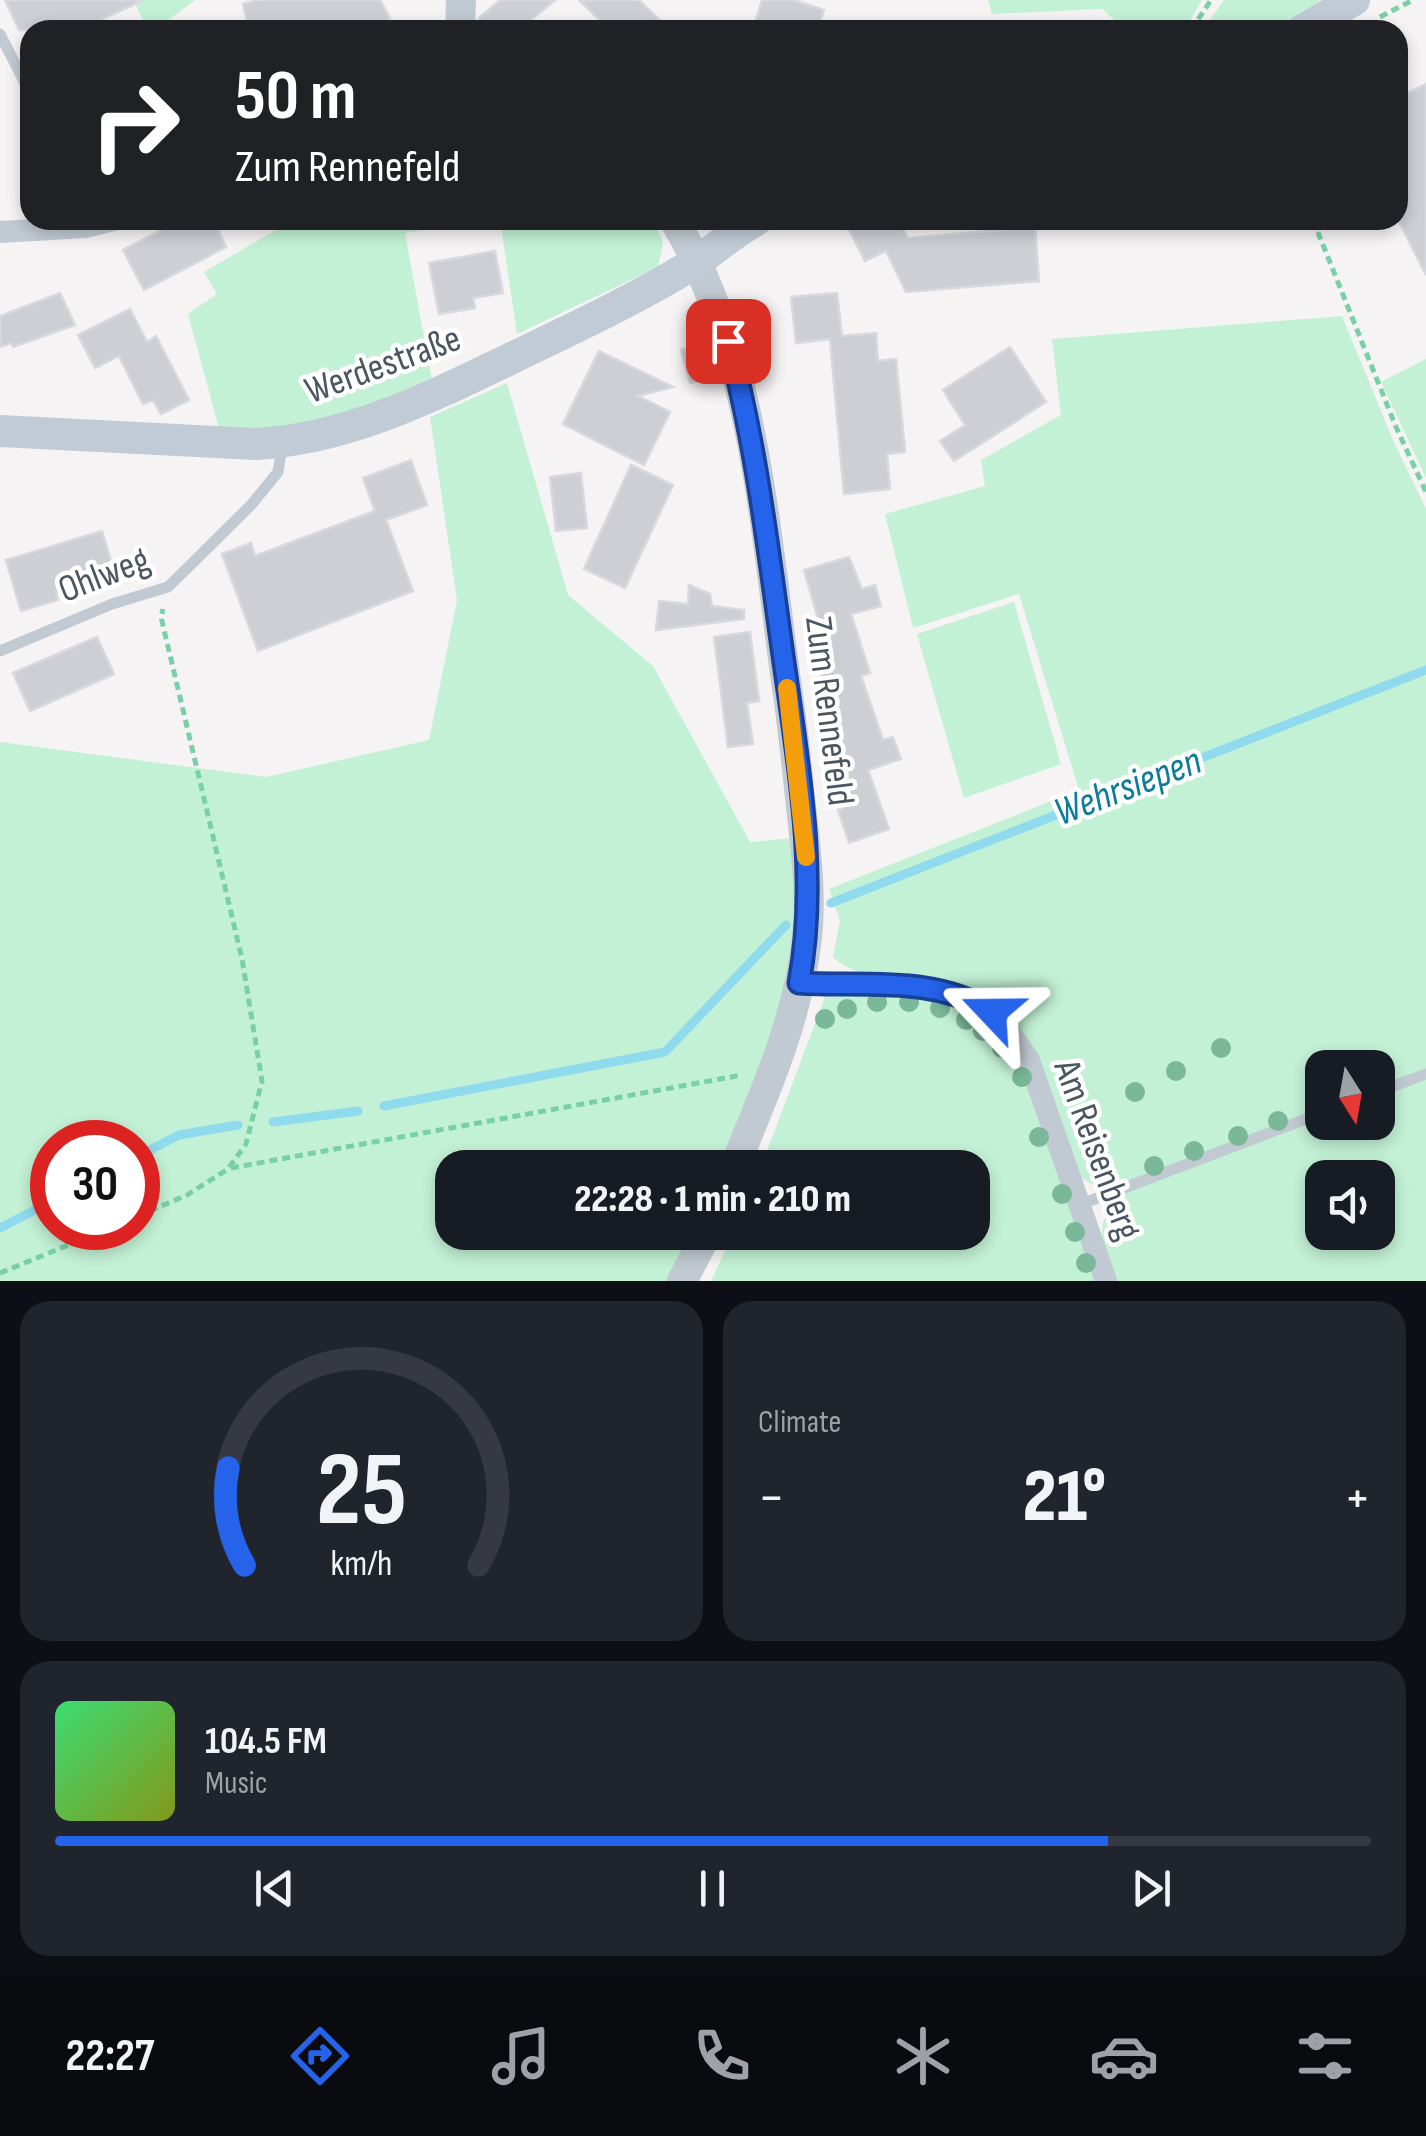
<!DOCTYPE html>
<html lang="en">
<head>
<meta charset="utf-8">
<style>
	body { margin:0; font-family:"Sofia Sans Condensed",sans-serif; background:#20242c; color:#f1f3f6; height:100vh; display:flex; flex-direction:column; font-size:38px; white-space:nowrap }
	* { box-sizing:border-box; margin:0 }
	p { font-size:32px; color:#9ea1a6 }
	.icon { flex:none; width:55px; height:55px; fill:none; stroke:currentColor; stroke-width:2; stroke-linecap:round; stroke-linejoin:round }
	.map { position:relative; height:1281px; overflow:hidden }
	.sheet { display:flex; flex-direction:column; gap:20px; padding:20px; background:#0d0f14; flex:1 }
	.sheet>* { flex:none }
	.guide { position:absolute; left:20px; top:20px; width:1388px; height:210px; border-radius:30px; box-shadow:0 5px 15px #0003; background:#202124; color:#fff; overflow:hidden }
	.needle { width:65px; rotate:169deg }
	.controls { position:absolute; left:1305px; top:1050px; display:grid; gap:20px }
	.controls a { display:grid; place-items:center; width:90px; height:90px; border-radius:20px; background:#171b24; box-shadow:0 5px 15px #0003; font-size:50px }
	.speed { position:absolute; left:30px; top:1120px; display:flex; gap:20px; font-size:50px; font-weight:700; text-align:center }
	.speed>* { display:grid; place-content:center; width:130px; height:130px; border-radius:50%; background:#171b24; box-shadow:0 5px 15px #0003; line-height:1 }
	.speed .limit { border:15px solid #d22; background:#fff; color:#111 }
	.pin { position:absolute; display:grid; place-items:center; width:85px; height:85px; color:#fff; margin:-42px; border-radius:20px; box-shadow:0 5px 15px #0006 }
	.me { position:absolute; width:110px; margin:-55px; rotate:293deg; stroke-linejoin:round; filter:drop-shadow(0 0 8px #0008) }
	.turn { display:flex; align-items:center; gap:35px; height:210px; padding:0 50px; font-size:45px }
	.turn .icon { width:130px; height:130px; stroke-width:2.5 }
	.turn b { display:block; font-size:70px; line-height:85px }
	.big { font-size:75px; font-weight:800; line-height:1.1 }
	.sheet .widget { flex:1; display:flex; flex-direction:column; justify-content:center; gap:15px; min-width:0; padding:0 35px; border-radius:30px; background:#20242c }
	.sheet .dial { align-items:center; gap:0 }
	.dial svg { height:260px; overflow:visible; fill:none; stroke:#363941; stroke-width:7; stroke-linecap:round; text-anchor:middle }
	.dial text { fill:#f1f3f6; stroke:none }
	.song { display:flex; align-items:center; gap:30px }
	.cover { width:120px; height:120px; border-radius:15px; background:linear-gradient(135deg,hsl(140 70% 55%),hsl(70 70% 35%)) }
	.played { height:10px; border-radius:5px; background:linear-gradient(90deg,#2563eb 80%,#363941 80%) }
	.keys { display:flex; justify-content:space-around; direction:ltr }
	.heat { display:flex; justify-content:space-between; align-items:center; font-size:55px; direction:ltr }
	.sheet .tiles { flex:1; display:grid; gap:20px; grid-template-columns:1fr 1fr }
	.widget:last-child { grid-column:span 2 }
	.trip { position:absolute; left:435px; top:1150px; width:555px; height:100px; border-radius:30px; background:#171b24; box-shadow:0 5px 15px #0003; font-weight:800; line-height:100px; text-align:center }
	.menu { display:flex; height:160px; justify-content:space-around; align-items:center; background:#090b0e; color:#9ea1a6 }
	.menu .icon { width:70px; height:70px }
	.menu .on { color:#2563eb }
	.menu b { font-size:45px; color:#f1f3f6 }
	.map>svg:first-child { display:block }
	.green { fill:#c3f1d5; fill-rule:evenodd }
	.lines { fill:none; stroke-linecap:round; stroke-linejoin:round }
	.stream { stroke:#90daee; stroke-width:9 }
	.building { fill:#cdcfd5; stroke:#d7d9de; stroke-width:2.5 }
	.path { stroke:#7ad0a6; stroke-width:5; stroke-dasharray:8 5; stroke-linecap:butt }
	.service { stroke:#c1cad2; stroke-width:11 }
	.minor { stroke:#c1cad2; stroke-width:22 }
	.tertiary { stroke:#c1cad2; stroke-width:30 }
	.secondary { stroke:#c1cbd6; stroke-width:32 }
	.tree { fill:#7bb799 }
	.route-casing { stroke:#184099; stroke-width:25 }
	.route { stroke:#2563eb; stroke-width:18 }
	.slow { stroke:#f59e0b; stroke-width:18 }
	.labels { text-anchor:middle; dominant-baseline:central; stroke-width:9; stroke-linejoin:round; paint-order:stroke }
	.street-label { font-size:38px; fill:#4a5661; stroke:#fff }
	.water-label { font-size:40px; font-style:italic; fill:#0c7c9b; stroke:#fff }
</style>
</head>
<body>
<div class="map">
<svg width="1426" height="1281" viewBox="0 0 1426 1281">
	<rect width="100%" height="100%" fill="#f5f3f3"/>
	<g class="green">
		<polygon points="133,0 195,0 155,30 148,30"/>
		<polygon points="988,0 1202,0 1184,30 1126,30 1102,9 992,14"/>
		<polygon points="1224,0 1321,0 1279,30 1203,30"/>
		<polygon points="278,220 483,220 405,233 432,381 333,422 220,432 188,314 217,294 204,272 281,227"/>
		<polygon points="500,220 654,220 663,242 658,267 517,334"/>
		<path d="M1342,316L1393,440L1426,509V1281H1116C1104,1249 1091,1229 1117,1200L1109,1184L1093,1185L1077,1175L998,1008C955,998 862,985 833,957L840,921L829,889L1079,790L1019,594L913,628L885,514L985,486L981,460L1061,415L1052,339ZM1322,1068H1378V1122H1322ZM1322,1178H1378V1232H1322Z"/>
		<polygon points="1426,359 1426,478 1381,382"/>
		<path d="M507,383L568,595L653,666L750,842L795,838L794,929L782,1007L720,1167L452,1168V1232L691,1233L671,1277L668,1281H0V742L266,777L429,740L457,600L430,417ZM52,1142H138V1228H52Z"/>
		<polygon points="1014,602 1061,764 964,798 917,634"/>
		<path d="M868,995C942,998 970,999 1019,1059L1095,1281H711L733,1233L972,1232V1168L761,1167L825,997Z"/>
	</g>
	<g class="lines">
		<g class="stream">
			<polyline points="831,903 1426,670"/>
			<polyline points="384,1106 665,1052 786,925"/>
			<polyline points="273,1122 358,1111"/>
			<polyline points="138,1156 179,1135 238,1125"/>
			<polyline points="0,1228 52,1201"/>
		</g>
	</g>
	<g class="building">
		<polygon points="5,0 144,0 78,30 19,30"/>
		<polygon points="258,0 380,0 390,18 367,30 249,30 243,4"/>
		<polygon points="500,0 555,0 519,30 479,30 479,18"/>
		<polygon points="579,0 639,0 670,30 610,30"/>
		<polygon points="762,0 794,0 824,10 817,30 753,30"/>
		<polygon points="1426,84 1426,275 1398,220 1398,98"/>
		<polygon points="181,220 213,220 226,247 144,290 123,250"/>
		<polygon points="844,220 898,220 908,238 1035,227 1039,281 906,292 886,251 865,261"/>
		<polygon points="495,251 503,293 473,298 475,308 439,314 429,263"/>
		<polygon points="60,293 75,325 13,347 11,343 0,347 0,316"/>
		<polygon points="837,293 842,336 876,333 878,361 896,359 905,452 887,454 890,489 844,494 830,339 796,343 791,297"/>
		<polygon points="130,309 147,342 156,336 189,400 161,414 153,400 143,404 119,356 95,368 78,335"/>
		<polygon points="708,343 717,376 690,383 681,350"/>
		<polygon points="1010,347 1046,402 954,461 940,441 965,425 943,390"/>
		<polygon points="599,351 673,387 638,396 670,412 644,465 563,424"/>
		<polygon points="411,460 427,505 386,520 413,591 258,651 222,554 251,543 255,556 375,511 363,478"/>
		<polygon points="631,465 673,485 625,588 584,569"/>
		<polygon points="581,473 587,528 556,531 550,477"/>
		<polygon points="102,531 115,574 56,592 58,600 21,611 6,560"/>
		<polygon points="849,557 862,589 875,585 881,606 851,614 870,673 861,676 883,740 893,737 901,759 868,770 889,829 849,843 838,810 842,809 837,794 852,789 818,689 825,687 813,650 826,646 804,570"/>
		<polygon points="689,585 710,594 712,606 744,610 744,619 656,630 659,601 688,604"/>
		<polygon points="750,632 759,701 747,703 753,744 728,747 714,637"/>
		<polygon points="97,637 114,674 30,711 13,673"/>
	</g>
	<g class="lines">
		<g class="path">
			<polyline points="1380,17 1413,0"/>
			<polyline points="1191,30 1211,0"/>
			<polyline points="1313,220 1396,427 1426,492"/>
			<polyline points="231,1168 742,1075"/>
			<polyline points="138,1216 187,1195 228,1169 246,1144 262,1081 242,959 161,617 163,609"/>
			<polyline points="0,1273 110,1228"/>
		</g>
		<g class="service">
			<polyline points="0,34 30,93"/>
			<polyline points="0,651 112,604 168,587 251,505 278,472 282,447"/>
			<polyline points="1378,1092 1426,1074"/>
			<polyline points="1079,1205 1322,1113"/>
		</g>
		<g class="minor">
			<polyline points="0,232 85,227 113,220"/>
			<polyline points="799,983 884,984 941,990 975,1001 1003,1023 1029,1060 1106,1281"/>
		</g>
		<g class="tertiary">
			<polyline points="460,30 461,0"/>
			<path d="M674,220C754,352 765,530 786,681C793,726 797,771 802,816C807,859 812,902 806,945C796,1024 764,1094 734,1168"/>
			<polyline points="682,1281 708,1232"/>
		</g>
		<g class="secondary">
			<polyline points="1303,30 1354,0"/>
			<path d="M0,431L256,444C349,439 433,396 516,356C576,327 636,299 693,264C714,250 733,233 756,220"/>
		</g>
	</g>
	<g class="tree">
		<circle cx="877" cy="1002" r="10"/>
		<circle cx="909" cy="1002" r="10"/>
		<circle cx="940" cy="1008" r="10"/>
		<circle cx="847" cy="1009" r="10"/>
		<circle cx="825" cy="1019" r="10"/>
		<circle cx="966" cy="1020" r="10"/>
		<circle cx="983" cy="1031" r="10"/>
		<circle cx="1002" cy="1048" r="10"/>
		<circle cx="1221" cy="1048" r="10"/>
		<circle cx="1176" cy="1071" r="10"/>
		<circle cx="1022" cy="1077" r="10"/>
		<circle cx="1135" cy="1092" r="10"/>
		<circle cx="1278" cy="1121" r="10"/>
		<circle cx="1238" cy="1136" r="10"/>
		<circle cx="1039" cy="1137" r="10"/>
		<circle cx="1194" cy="1151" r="10"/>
		<circle cx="1154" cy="1166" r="10"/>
		<circle cx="1062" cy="1194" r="10"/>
		<circle cx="1075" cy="1232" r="10"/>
		<circle cx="1086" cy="1263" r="10"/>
	</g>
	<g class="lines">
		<defs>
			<path id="route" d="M728,341C755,439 767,541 781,641C796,752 820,873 799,983C863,987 935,975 992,1012"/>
		</defs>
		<use href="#route" class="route-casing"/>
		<use href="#route" class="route"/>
		<polyline class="slow" points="787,688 806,857"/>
	</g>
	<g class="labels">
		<g class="street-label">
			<text transform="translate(383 365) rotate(-20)">Werdestraße</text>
			<text transform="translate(104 575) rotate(-21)">Ohlweg</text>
			<text transform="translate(829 711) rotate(83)">Zum Rennefeld</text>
			<text transform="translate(1097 1150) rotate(70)">Am Reisenberg</text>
		</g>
		<g class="water-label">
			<text transform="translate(1128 787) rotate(-21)">Wehrsiepen</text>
		</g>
	</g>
</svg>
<div class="controls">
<a><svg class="needle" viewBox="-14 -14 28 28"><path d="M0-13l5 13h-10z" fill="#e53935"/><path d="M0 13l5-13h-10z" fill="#9ea1a6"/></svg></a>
<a><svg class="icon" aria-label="sound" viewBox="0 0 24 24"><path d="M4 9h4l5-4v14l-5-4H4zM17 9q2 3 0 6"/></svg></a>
</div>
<div class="speed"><div class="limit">30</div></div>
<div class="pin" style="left:728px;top:341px;background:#d93025"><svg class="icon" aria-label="arrive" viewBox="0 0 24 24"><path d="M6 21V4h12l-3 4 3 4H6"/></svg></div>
<svg class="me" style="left:992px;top:1012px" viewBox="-20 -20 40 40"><path d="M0-17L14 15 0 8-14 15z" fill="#2563eb" stroke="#fff" stroke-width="4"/></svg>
<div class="trip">22:28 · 1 min · 210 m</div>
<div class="guide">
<div class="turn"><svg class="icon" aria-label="right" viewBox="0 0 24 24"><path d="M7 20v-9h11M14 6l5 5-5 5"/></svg><div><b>50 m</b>Zum Rennefeld</div></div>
</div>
</div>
<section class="sheet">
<div class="tiles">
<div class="widget dial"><svg viewBox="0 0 100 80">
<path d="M14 69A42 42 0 1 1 86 69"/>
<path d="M14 69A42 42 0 0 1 9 39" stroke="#2563eb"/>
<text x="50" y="56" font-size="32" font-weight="700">25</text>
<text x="50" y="72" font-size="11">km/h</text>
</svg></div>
<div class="widget"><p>Climate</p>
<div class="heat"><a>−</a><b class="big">21°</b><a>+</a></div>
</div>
<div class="widget">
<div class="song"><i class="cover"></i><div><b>104.5 FM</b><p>Music</p></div></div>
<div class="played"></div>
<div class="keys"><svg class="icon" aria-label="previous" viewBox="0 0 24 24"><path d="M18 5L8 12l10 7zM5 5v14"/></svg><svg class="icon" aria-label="pause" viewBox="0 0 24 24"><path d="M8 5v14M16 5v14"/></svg><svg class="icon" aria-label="next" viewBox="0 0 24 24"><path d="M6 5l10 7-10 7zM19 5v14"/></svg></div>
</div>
</div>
</section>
<nav class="menu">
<b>22:27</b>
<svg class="icon on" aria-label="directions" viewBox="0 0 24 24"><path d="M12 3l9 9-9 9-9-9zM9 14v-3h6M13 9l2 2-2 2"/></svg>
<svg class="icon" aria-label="music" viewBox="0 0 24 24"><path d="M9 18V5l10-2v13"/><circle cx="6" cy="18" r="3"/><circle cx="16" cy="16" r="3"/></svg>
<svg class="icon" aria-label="phone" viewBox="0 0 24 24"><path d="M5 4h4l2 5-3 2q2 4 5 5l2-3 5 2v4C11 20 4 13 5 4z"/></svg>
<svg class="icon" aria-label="climate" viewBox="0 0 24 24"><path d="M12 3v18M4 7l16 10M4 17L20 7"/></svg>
<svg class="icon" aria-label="car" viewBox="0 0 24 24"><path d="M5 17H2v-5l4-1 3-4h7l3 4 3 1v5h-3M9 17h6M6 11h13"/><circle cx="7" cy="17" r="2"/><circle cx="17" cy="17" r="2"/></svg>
<svg class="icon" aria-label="filters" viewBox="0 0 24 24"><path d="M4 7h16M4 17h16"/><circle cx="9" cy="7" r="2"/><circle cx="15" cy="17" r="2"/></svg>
</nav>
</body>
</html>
